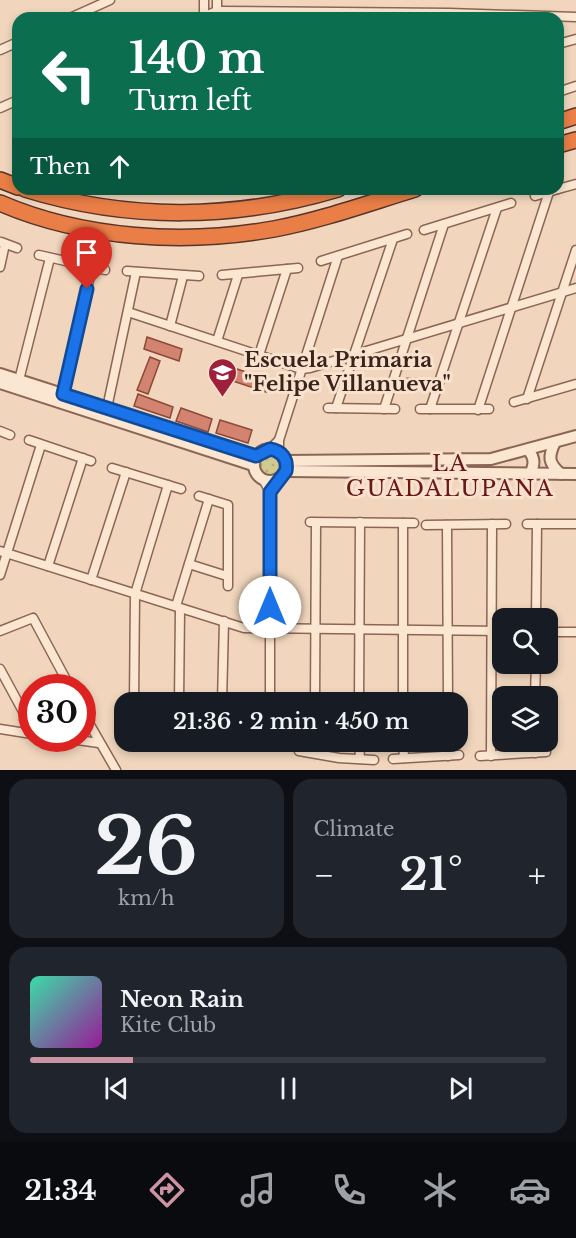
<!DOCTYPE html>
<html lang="en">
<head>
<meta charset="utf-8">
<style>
	body { margin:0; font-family:"Libre Baskerville",serif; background:#20242c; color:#f1f3f6; height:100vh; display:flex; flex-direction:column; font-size:22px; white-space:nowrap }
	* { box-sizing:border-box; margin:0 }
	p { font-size:20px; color:#9ea1a6 }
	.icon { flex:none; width:33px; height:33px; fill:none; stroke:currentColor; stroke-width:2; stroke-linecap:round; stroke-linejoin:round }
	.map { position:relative; height:770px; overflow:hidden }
	.side { display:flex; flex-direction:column; gap:9px; padding:9px; background:#0d0f14; flex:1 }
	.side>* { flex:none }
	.hud { position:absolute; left:12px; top:12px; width:552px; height:183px; border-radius:18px; box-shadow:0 3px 9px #0003; background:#0b6e4f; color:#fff; overflow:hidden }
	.fabs { position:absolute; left:492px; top:608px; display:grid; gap:12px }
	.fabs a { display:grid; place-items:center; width:66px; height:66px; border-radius:12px; background:#171b24; box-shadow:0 3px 9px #0003; font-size:30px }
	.speed { position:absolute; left:18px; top:674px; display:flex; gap:12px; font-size:30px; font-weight:700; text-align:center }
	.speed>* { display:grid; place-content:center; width:78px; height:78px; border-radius:50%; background:#171b24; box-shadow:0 3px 9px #0003; line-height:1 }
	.speed .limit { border:9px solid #d22; background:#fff; color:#111 }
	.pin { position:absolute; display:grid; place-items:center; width:51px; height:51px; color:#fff; margin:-62px -26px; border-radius:50% 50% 50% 0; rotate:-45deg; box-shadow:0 0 6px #0007 }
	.pin .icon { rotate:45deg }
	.me { position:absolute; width:66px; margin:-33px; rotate:0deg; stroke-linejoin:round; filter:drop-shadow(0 0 4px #0008) }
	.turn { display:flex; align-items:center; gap:21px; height:126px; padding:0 18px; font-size:27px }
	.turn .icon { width:78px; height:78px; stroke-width:2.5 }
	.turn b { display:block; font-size:42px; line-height:51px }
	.then { display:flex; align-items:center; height:57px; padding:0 18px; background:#0003; gap:12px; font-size:22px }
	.big { font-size:45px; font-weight:600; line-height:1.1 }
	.side .tile { flex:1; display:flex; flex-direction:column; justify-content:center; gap:9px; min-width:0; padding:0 21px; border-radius:18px; background:#20242c }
	.side .dial { align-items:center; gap:0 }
	.dial b { font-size:78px; line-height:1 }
	.song { display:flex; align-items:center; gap:18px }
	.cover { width:72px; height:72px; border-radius:9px; background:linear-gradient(135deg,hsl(160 70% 55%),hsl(300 70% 35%)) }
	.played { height:6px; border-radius:3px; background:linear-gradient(90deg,#cc94a2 20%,#363941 20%) }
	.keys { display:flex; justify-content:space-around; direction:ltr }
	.heat { display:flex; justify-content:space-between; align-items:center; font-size:33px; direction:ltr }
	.side .tiles { flex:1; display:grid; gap:9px; grid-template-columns:1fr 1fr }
	.tile:last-child { grid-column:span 2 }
	.trip { position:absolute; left:114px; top:692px; width:354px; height:60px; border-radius:18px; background:#171b24; box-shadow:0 3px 9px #0003; font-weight:600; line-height:60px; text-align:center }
	.menu { display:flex; height:96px; justify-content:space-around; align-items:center; background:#090b0e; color:#9ea1a6 }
	.menu .icon { width:42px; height:42px }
	.menu .active { color:#cc94a2 }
	.menu b { font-size:27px; color:#f1f3f6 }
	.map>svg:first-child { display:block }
	.park { fill:url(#park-dots) }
	.building { fill:#d38470; stroke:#8c4839; stroke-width:1.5 }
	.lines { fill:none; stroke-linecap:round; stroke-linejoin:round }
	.minor-casing { stroke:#8b6655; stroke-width:11 }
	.tertiary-casing { stroke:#8b6655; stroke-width:14 }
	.motorway-casing { stroke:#58352a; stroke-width:18 }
	.minor { stroke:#fbe6d1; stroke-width:8 }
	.tertiary { stroke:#fbe6d1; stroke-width:10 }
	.motorway { stroke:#e97e46; stroke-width:15 }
	.route-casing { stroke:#114b97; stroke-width:15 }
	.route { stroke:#1a73e8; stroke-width:10 }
	.labels { text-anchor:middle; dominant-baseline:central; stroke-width:6; stroke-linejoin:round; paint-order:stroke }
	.poi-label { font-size:21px; font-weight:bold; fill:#39231b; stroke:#f8e2cd; text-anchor:start }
	.neighbourhood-label { font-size:22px; letter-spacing:1.5px; fill:#691717; stroke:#f8e2cd }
</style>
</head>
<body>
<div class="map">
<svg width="576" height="770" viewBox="0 0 576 770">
	<defs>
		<pattern id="park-dots" width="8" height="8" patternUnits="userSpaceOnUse" patternTransform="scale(1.5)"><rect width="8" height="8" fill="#d0ca91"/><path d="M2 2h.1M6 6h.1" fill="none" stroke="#b3ad7c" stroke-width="1.8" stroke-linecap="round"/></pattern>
	</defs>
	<rect width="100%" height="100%" fill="#f1d6bd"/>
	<circle class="park" cx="268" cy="467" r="11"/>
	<g class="building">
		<polygon points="147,337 182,349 179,361 144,349"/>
		<polygon points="150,357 160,361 148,394 137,390"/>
		<polygon points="237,369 270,380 266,392 233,381"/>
		<polygon points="138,394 173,407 170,418 134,406"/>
		<polygon points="181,408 212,419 208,432 176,421"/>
		<polygon points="220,420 252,430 248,443 216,433"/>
	</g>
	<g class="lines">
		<defs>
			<g id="minor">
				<polyline points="70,18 110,0"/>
				<polyline points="200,18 217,11 449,13 576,17"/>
				<polyline points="204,18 204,0"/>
				<polyline points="217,18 217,0"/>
				<polyline points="558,44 576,39"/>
				<polyline points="0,50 18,42"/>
				<polyline points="558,92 576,86"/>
				<polyline points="0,108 18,100"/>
				<polyline points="558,189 576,184"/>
				<polyline points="535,196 558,189"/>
				<polyline points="424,230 511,203"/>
				<polyline points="1,242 17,248"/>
				<polyline points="39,255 105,270"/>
				<polyline points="321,261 407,234"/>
				<polyline points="0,267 5,244"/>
				<polyline points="127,271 199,276"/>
				<polyline points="222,275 298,268"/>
				<polyline points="128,312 301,369 310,368 576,288"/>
				<polyline points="170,326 183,276"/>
				<polyline points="217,341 238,275"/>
				<polyline points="259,355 287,269"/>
				<polyline points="19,380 50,258"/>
				<polyline points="393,383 439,383"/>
				<polyline points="63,395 92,267"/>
				<polyline points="527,399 576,250"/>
				<polyline points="514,402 576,384"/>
				<polyline points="107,408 136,272"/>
				<polyline points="328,408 395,409"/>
				<polyline points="336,408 393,239"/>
				<polyline points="384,409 444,224"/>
				<polyline points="420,409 489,409"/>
				<polyline points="430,409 497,208"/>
				<polyline points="478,410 549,192"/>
				<polyline points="0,431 10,435"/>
				<polyline points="29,440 91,461"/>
				<polyline points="270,449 279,440"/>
				<polyline points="279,452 279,440 338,256"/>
				<polyline points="112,468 181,489"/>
				<polyline points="264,481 270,492"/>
				<polyline points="199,496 228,505 228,586"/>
				<polyline points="310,522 414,523"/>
				<polyline points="403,523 403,702"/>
				<polyline points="527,524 576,524"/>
				<polyline points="426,525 506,524"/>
				<polyline points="447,525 448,702"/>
				<polyline points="0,551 244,628 502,631"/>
				<polyline points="189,564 227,576"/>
				<polyline points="48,566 83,458"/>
				<polyline points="0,575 41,445"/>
				<polyline points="91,580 126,472"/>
				<polyline points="176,606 209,499"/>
				<polyline points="536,618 537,524"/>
				<polyline points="0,631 33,618 70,687"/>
				<polyline points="548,632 576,632"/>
				<polyline points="0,669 32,728"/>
				<polyline points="535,696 536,663"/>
				<polyline points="134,702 135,594 168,485"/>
				<polyline points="179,702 180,609"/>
				<polyline points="222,702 224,621"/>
				<polyline points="270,702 270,492 276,481"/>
				<polyline points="315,702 316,523"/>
				<polyline points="359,702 360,522"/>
				<polyline points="82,711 116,770"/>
				<polyline points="0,729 32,734"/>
				<polyline points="63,738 99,743"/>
				<polyline points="315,741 316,753"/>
				<polyline points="359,741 360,759"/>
				<polyline points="403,741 404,758"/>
				<polyline points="448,741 448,756"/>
				<polyline points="270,746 270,741"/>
				<polyline points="299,751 339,758 374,760"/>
				<polyline points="535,753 535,741"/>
				<polyline points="480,756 546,752"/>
				<polyline points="491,756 492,524"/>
				<polyline points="393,759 459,755"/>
			</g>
			<g id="tertiary">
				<polyline points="0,374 256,456"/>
				<polyline points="0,383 253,465"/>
				<path d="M555,442C548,457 548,463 561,474"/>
				<circle cx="270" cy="465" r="16"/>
				<path d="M528,450C536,459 534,465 530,475"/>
				<polyline points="286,461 491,459 576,436"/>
				<polyline points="286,471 576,474"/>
			</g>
			<g id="motorway">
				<polyline points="558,122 576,116"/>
				<polyline points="558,145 576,140"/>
				<polyline points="0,180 18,187"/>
				<path d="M25,189C128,221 235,220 338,189"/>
				<path d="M0,203C83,239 186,245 274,229C322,220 369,203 415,189"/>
			</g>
		</defs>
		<use href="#minor" class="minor-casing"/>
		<use href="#tertiary" class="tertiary-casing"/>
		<use href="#motorway" class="motorway-casing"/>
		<use href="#minor" class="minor"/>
		<use href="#tertiary" class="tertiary"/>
		<use href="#motorway" class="motorway"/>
	</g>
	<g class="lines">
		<defs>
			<path id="route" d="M87,289L63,394L256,456L270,449C282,451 288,459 286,471L270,492V607"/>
		</defs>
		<use href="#route" class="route-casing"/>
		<use href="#route" class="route"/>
	</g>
	<defs>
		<symbol id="school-pin" viewBox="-11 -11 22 30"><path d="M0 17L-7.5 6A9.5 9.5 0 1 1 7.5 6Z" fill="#9e203c" stroke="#f8e2cd"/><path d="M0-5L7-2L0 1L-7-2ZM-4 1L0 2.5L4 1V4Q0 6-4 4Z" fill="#fff"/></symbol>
	</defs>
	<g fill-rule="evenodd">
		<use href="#school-pin" x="206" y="356" width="33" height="45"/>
	</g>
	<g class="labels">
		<g class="poi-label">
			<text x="244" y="360">Escuela Primaria<tspan x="244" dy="24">"Felipe Villanueva"</tspan></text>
		</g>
		<g class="neighbourhood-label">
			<text x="450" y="463">LA<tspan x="450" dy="25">GUADALUPANA</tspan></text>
		</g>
	</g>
</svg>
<div class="fabs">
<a><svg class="icon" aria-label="search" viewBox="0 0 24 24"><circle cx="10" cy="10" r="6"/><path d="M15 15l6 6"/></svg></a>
<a><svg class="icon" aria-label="layers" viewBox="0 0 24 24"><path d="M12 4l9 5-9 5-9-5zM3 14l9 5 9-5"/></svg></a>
</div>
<div class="speed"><div class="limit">30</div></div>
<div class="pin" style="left:87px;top:289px;background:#d93025"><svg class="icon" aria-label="arrive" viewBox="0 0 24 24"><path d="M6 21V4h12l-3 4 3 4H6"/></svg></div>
<svg class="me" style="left:270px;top:607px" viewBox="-20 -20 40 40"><circle r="19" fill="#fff"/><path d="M0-13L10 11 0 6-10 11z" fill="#1a73e8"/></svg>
<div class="trip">21:36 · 2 min · 450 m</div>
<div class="hud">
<div class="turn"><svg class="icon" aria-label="left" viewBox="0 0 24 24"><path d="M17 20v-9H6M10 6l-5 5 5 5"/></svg><div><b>140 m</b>Turn left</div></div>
<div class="then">Then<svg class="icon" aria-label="ahead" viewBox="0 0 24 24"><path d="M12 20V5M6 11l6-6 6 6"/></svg></div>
</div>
</div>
<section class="side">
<div class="tiles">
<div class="tile dial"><b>26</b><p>km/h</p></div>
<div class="tile"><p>Climate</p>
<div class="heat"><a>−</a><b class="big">21°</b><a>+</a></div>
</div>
<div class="tile">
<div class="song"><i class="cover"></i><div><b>Neon Rain</b><p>Kite Club</p></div></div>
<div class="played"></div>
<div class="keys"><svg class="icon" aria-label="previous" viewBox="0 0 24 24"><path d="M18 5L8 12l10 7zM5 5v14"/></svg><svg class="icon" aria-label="pause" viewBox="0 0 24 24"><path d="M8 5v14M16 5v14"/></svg><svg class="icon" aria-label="next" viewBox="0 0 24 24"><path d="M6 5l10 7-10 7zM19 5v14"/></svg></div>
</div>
</div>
</section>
<nav class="menu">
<b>21:34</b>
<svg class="icon active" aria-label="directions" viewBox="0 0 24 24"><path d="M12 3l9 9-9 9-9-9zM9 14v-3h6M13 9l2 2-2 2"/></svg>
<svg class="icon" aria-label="music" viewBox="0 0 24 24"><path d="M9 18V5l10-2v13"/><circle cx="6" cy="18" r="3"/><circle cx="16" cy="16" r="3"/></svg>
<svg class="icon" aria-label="phone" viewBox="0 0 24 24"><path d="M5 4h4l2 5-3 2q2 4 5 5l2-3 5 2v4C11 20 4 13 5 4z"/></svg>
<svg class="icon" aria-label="climate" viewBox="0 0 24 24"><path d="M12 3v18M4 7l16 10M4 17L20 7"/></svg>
<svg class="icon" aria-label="car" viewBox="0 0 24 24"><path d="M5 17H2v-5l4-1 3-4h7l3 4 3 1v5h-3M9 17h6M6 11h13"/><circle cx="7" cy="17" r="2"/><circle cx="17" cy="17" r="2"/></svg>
</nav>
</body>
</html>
